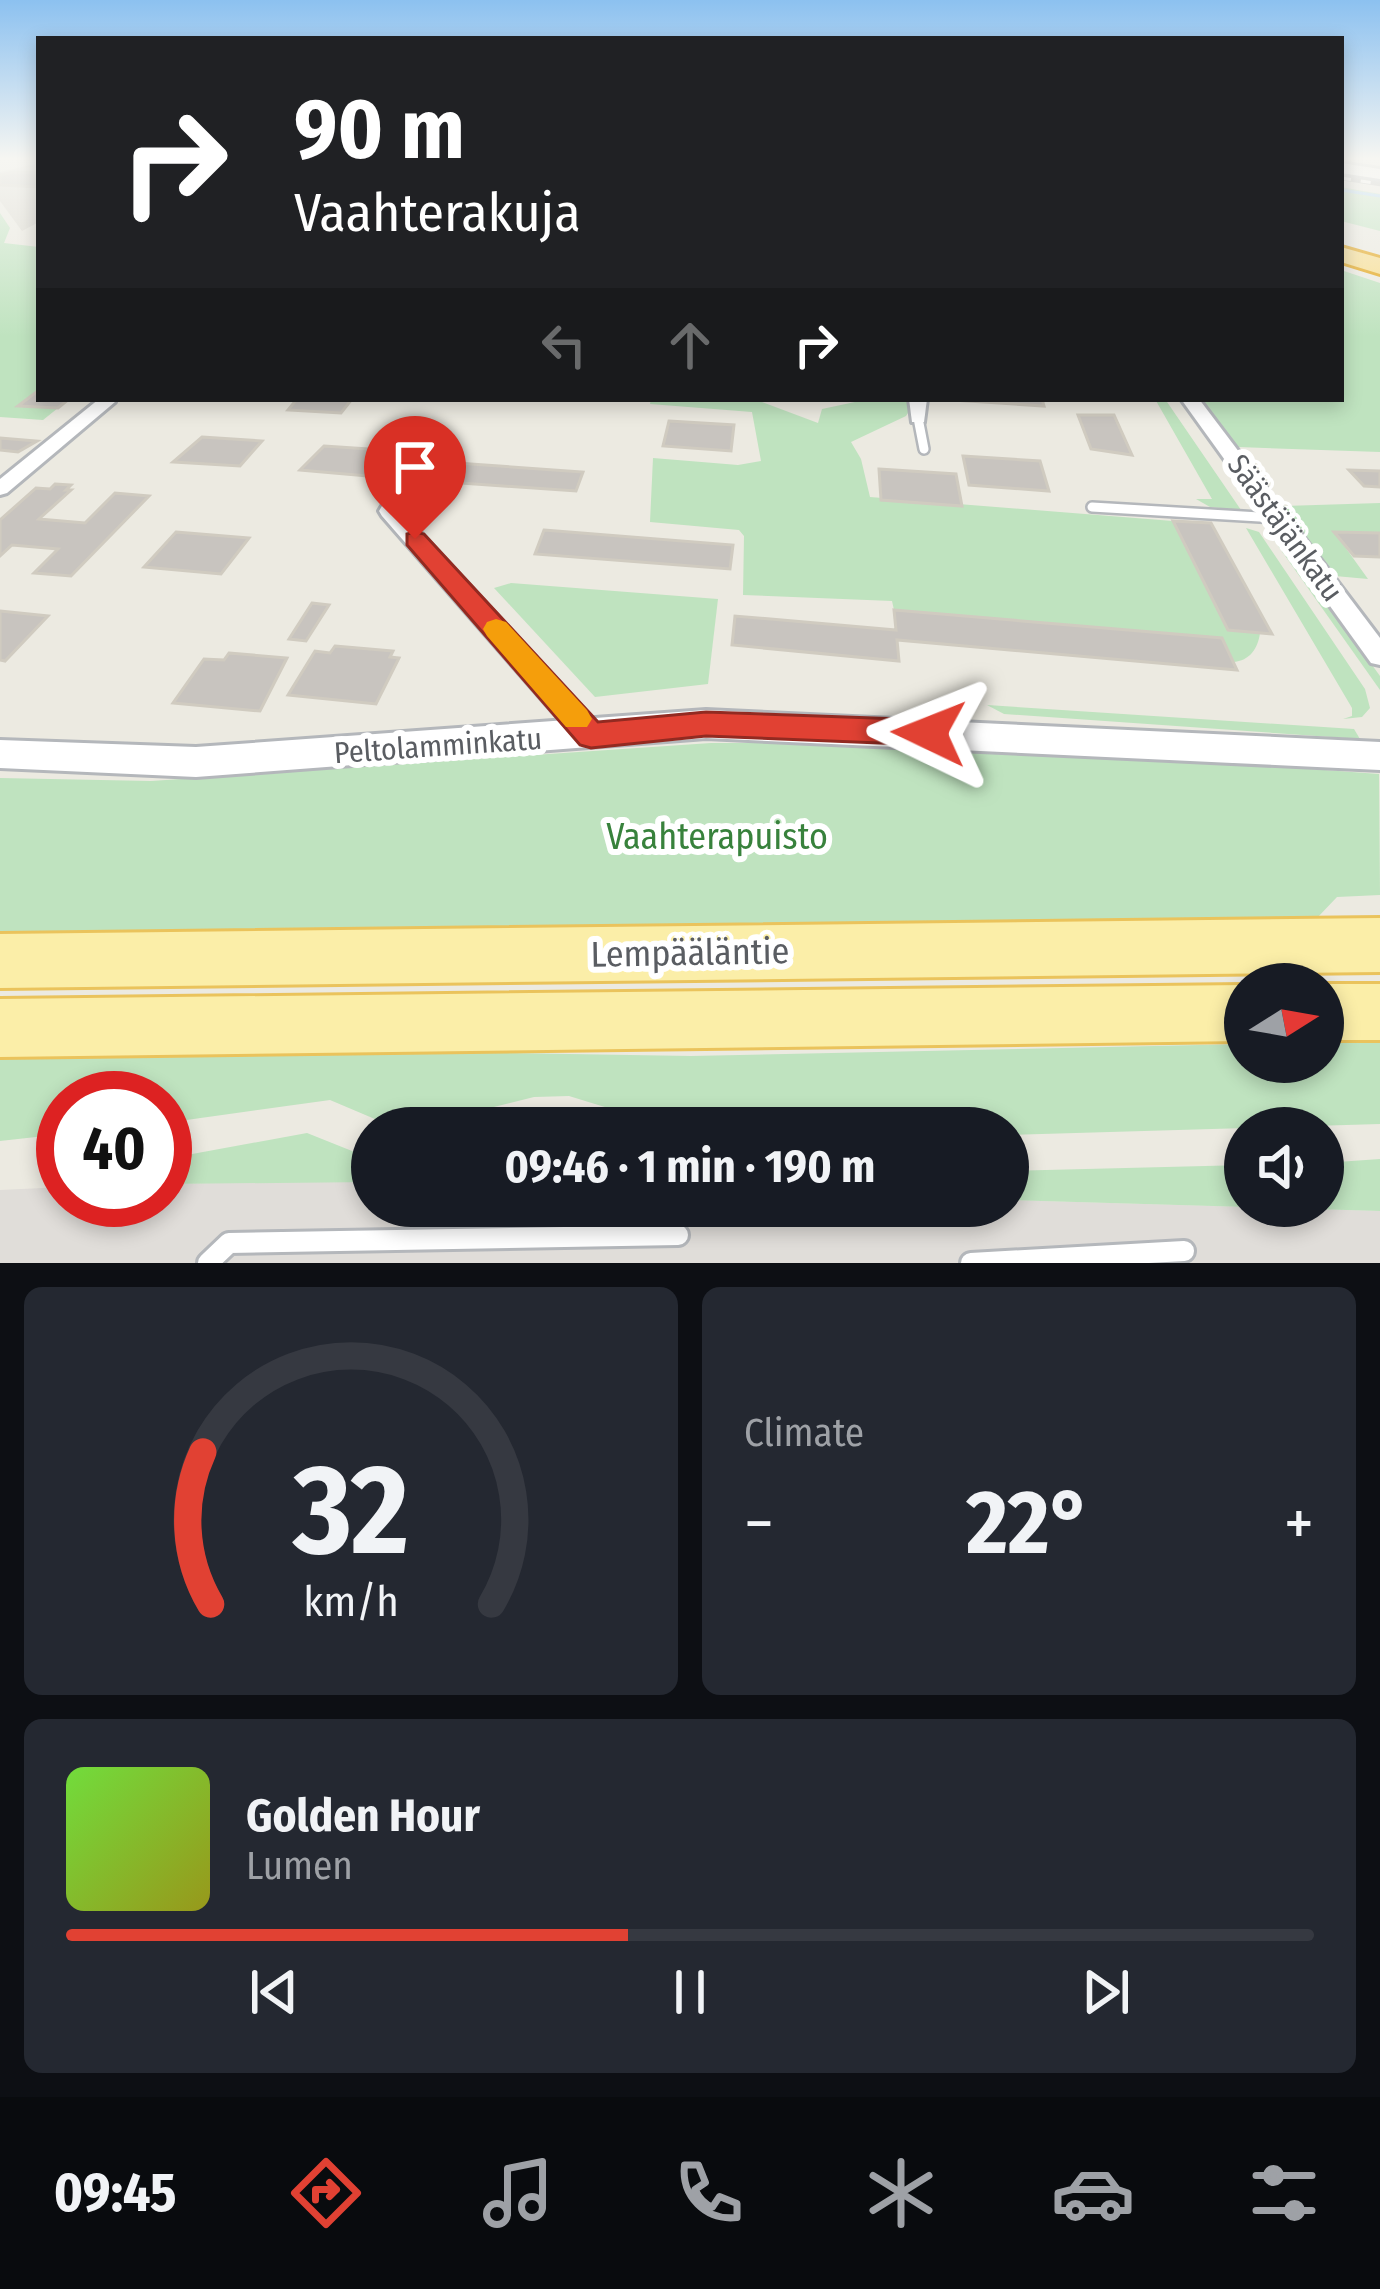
<!DOCTYPE html>
<html lang="en">
<head>
<meta charset="utf-8">
<style>
	body { margin:0; font-family:"Fira Sans Condensed",sans-serif; background:#242831; color:#f1f3f6; height:100vh; display:flex; flex-direction:column; font-size:45px; white-space:nowrap }
	* { box-sizing:border-box; margin:0 }
	p { font-size:39px; color:#9ea1a6 }
	.icon { flex:none; width:66px; height:66px; fill:none; stroke:currentColor; stroke-width:2; stroke-linecap:round; stroke-linejoin:round }
	.map { position:relative; height:1263px; overflow:hidden }
	.sheet { display:flex; flex-direction:column; gap:24px; padding:24px; background:#0d0f14; flex:1 }
	.sheet>* { flex:none }
	.guide { position:absolute; left:36px; top:36px; width:1308px; height:366px; border-radius:0px; box-shadow:0 6px 18px #0003; background:#202124; color:#fff; overflow:hidden }
	.needle { width:78px; rotate:79deg }
	.fabs { position:absolute; left:1224px; top:963px; display:grid; gap:24px }
	.fabs a { display:grid; place-items:center; width:120px; height:120px; border-radius:50%; background:#171b24; box-shadow:0 6px 18px #0003; font-size:60px }
	.speed { position:absolute; left:36px; top:1071px; display:flex; gap:24px; font-size:60px; font-weight:700; text-align:center }
	.speed>* { display:grid; place-content:center; width:156px; height:156px; border-radius:50%; background:#171b24; box-shadow:0 6px 18px #0003; line-height:1 }
	.speed .limit { border:18px solid #d22; background:#fff; color:#111 }
	.pin { position:absolute; display:grid; place-items:center; width:102px; height:102px; color:#fff; margin:-123px -51px; border-radius:50% 50% 50% 0; rotate:-45deg; box-shadow:0 0 12px #0007 }
	.pin .icon { rotate:45deg }
	.me { position:absolute; width:132px; margin:-66px; rotate:272deg; stroke-linejoin:round; filter:drop-shadow(0 0 9px #0008) }
	.turn { display:flex; align-items:center; gap:42px; height:252px; padding:0 60px; font-size:54px }
	.turn .icon { width:156px; height:156px; stroke-width:2.5 }
	.turn b { display:block; font-size:84px; line-height:102px }
	.lanes { display:flex; align-items:center; height:114px; padding:0 60px; background:#0003; justify-content:center; gap:60px; direction:ltr }
	.lanes .off { opacity:.35 }
	.big { font-size:90px; font-weight:700; line-height:1.1 }
	.sheet .card { flex:1; display:flex; flex-direction:column; justify-content:center; gap:18px; min-width:0; padding:0 42px; border-radius:18px; background:#242831 }
	.sheet .dial { align-items:center; gap:0 }
	.dial svg { height:312px; overflow:visible; fill:none; stroke:#363941; stroke-width:7; stroke-linecap:round; text-anchor:middle }
	.dial text { fill:#f1f3f6; stroke:none }
	.song { display:flex; align-items:center; gap:36px }
	.cover { width:144px; height:144px; border-radius:18px; background:linear-gradient(135deg,hsl(100 70% 55%),hsl(60 70% 35%)) }
	.played { height:12px; border-radius:6px; background:linear-gradient(90deg,#e14133 45%,#363941 45%) }
	.keys { display:flex; justify-content:space-around; direction:ltr }
	.heat { display:flex; justify-content:space-between; align-items:center; font-size:66px; direction:ltr }
	.sheet .tiles { flex:1; display:grid; gap:24px; grid-template-columns:1fr 1fr }
	.card:last-child { grid-column:span 2 }
	.trip { position:absolute; left:351px; top:1107px; width:678px; height:120px; border-radius:60px; background:#171b24; box-shadow:0 6px 18px #0003; font-weight:700; line-height:120px; text-align:center }
	.menu { display:flex; height:192px; justify-content:space-around; align-items:center; background:#090b0e; color:#9ea1a6 }
	.menu .icon { width:84px; height:84px }
	.menu .on { color:#e14133 }
	.menu b { font-size:54px; color:#f1f3f6 }
	.map>svg:first-child { display:block }
	.industrial { fill:#e0ddd9 }
	.education { fill:#dcd9d0 }
	.green { fill:#bfe3bf }
	.lines { fill:none; stroke-linecap:round; stroke-linejoin:round }
	.stream { stroke:#a3d4fb; stroke-width:3 }
	.building { fill:#c8c4bf; stroke:#d0cbc0; stroke-width:3 }
	.service-far1-casing { stroke:#b4b7bb; stroke-width:14 }
	.service-casing { stroke:#b4b7bb; stroke-width:26 }
	.minor-casing { stroke:#b4b7bb; stroke-width:6 }
	.tertiary-casing { stroke:#b4b7bb; stroke-width:6 }
	.secondary-casing { stroke:#b5b8bd; stroke-width:6 }
	.primary-casing { stroke:#eac35c; stroke-width:6 }
	.motorway-casing { stroke:#e3a00a; stroke-width:6 }
	.service-far1 { stroke:#fff; stroke-width:9 }
	.service { stroke:#fff; stroke-width:20 }
	.minor { fill:#fff; fill-rule:evenodd }
	.tertiary { fill:#fff; fill-rule:evenodd }
	.secondary { fill:#fff; fill-rule:evenodd }
	.primary { fill:#fbeea8; fill-rule:evenodd }
	.motorway { fill:#f8dd8d; fill-rule:evenodd }
	.rail-casing { stroke:#b2b3b3; stroke-width:4.5 }
	.rail { stroke:#fff; stroke-width:3; stroke-dasharray:10; stroke-linecap:butt }
	.route { fill:#e14133; stroke:#922a21; stroke-width:3 }
	.slow { fill:#f59e0b }
	.labels { text-anchor:middle; dominant-baseline:central; stroke-width:12; stroke-linejoin:round; paint-order:stroke }
	.street-label { font-size:30px; fill:#5a5d62; stroke:#fff }
	.near-park-label { font-size:36px; fill:#38823c; stroke:#fff }
	.near-street-label { font-size:36px; fill:#5a5d62; stroke:#fff }
</style>
</head>
<body>
<div class="map">
<svg width="1380" height="1263" viewBox="0 0 1380 1263">
	<rect width="100%" height="100%" fill="#eceae1"/>
	<polygon class="industrial" points="307,1181 372,1182 372,1206 1008,1206 1008,1200 1380,1211 1380,1263 0,1263 0,1190 63,1187 63,1200 165,1200 165,1184"/>
	<polygon class="education" points="39,163 39,222 22,231 0,201 0,172"/>
	<g class="green">
		<polygon points="1341,187 1380,194 1380,231 1341,221"/>
		<polygon points="0,213 10,228 4,243 39,247 39,390 21,406 58,408 43,420 0,417"/>
		<polygon points="1341,270 1380,283 1380,452 1238,447 1202,399 1341,399"/>
		<path d="M651,399H754L818,423L822,409L869,399H911L913,405L906,416L851,442L861,459L870,497L1173,521L1228,630L1260,633C1258,648 1250,661 1233,662L1222,638L894,610L892,601L743,595L744,536L739,530L650,522L653,458L738,465L761,461L752,412L650,404Z"/>
		<polygon points="1155,399 1165,399 1241,510 1210,507 1196,499 1212,499"/>
		<polygon points="1380,503 1380,533 1335,533 1368,579 1335,576 1284,506"/>
		<polygon points="1264,526 1282,540 1380,676 1380,690"/>
		<polygon points="1246,528 1259,532 1365,689 1370,708 1362,717 1343,719 1352,716 1352,708"/>
		<polygon points="511,583 718,599 708,684 595,697 494,588"/>
		<polygon points="987,705 1354,729 1360,739 1004,714"/>
		<polygon points="711,743 956,743 1379,774 1380,895 1337,897 1317,918 1260,929 0,943 0,778 151,781"/>
		<polygon points="1380,1039 1380,1124 1008,1135 1008,1128 673,1128 569,1096 534,1097 422,1125 389,1125 330,1100 165,1123 165,1098 63,1098 63,1134 0,1141 0,1045 691,1056 1245,1044 1245,1062 1323,1062 1323,1041"/>
		<polygon points="307,1133 372,1159 372,1182 165,1184 165,1159"/>
		<polygon points="1380,1159 1380,1211 1008,1200 1008,1171 1245,1165 1245,1206 1323,1206 1323,1163"/>
	</g>
	<g class="lines">
		<polyline class="stream" points="1341,190 1380,196"/>
	</g>
	<g class="building">
		<polygon points="14,172 39,173 39,187 0,185 0,175"/>
		<polygon points="39,390 39,399 69,399 58,408 18,406"/>
		<polygon points="297,399 305,400 352,399 341,413 288,410"/>
		<polygon points="937,399 1042,399 1044,406"/>
		<polygon points="1078,415 1114,415 1132,455 1091,449"/>
		<polygon points="669,421 734,425 731,451 663,446"/>
		<polygon points="202,437 262,441 240,466 173,462"/>
		<polygon points="0,438 37,441 18,452 0,450"/>
		<polygon points="324,446 385,450 367,476 300,470"/>
		<polygon points="963,456 1040,461 1049,491 969,485"/>
		<polygon points="414,460 583,472 576,491 403,479"/>
		<polygon points="879,469 956,474 962,506 881,500"/>
		<polygon points="1349,470 1380,471 1380,487 1364,486"/>
		<polygon points="55,484 71,485 66,490 71,490 39,519 85,523 115,493 149,496 71,576 34,573 58,549 12,545 0,556 0,520 36,488 50,489"/>
		<polygon points="1173,521 1211,523 1272,634 1228,630"/>
		<polygon points="544,530 733,545 730,569 535,554"/>
		<polygon points="176,532 249,538 221,574 144,567"/>
		<polygon points="1334,532 1380,533 1380,557 1354,556"/>
		<polygon points="312,603 329,605 306,641 289,639"/>
		<polygon points="894,610 1222,638 1237,670 897,640 899,661 732,645 735,616 896,630"/>
		<polygon points="0,611 48,616 5,661 0,660"/>
		<polygon points="335,646 393,651 390,657 399,658 376,704 288,695 315,651 330,653"/>
		<polygon points="229,653 287,658 260,711 173,703 204,659 224,660"/>
	</g>
	<g class="lines">
		<defs>
			<g id="service-far1">
				<polyline points="918,418 924,449"/>
				<polyline points="1092,507 1277,518"/>
			</g>
			<g id="service">
				<polyline points="208,1263 229,1243 678,1235"/>
				<polyline points="971,1263 1184,1251"/>
			</g>
			<g id="minor">
				<polygon points="99,399 115,402 7,493 0,495 0,479"/>
				<polygon points="909,399 927,399 924,422 912,422"/>
				<polygon points="1181,399 1199,399 1380,638 1380,665 1371,663"/>
				<polygon points="389,505 396,506 601,728 605,736 601,744 591,747 581,744 382,516 379,511 382,506"/>
			</g>
			<polygon id="tertiary" points="706,710 1380,742 1380,770 706,738 196,777 0,768 0,740 196,747"/>
			<polygon id="secondary" points="1341,163 1380,169 1380,179 1341,173"/>
			<g id="primary">
				<polygon points="1380,918 1380,972 0,988 0,934"/>
				<polygon points="1322,984 1380,984 1380,1040 1323,1040"/>
				<polygon points="1245,985 1245,1041 0,1057 0,999"/>
			</g>
			<polygon id="motorway" points="1341,247 1380,258 1380,274 1341,262"/>
		</defs>
		<use href="#service-far1" class="service-far1-casing"/>
		<use href="#service" class="service-casing"/>
		<use href="#minor" class="minor-casing"/>
		<use href="#tertiary" class="tertiary-casing"/>
		<use href="#secondary" class="secondary-casing"/>
		<use href="#primary" class="primary-casing"/>
		<use href="#motorway" class="motorway-casing"/>
		<use href="#service-far1" class="service-far1"/>
		<use href="#service" class="service"/>
		<use href="#minor" class="minor"/>
		<use href="#tertiary" class="tertiary"/>
		<use href="#secondary" class="secondary"/>
		<use href="#primary" class="primary"/>
		<use href="#motorway" class="motorway"/>
		<defs>
			<polyline id="rail" points="1341,178 1380,184"/>
		</defs>
		<use href="#rail" class="rail-casing"/>
		<use href="#rail" class="rail"/>
	</g>
	<linearGradient id="sky" x2="0" y2="1"><stop stop-color="#8cc1f0"/><stop offset="0.47" stop-color="#f6f6f2"/><stop offset="1" stop-color="#f6f6f2" stop-opacity="0"/></linearGradient>
	<rect width="1380" height="337" fill="url(#sky)"/>
	<polygon class="route" points="415,532 424,534 598,722 706,712 929,720 940,724 944,733 940,741 929,745 706,736 591,748 580,745 407,545 407,534"/>
	<polygon class="slow" points="496,619 506,622 587,710 592,719 587,727 566,727 487,636 483,629 487,622"/>
	<g class="labels">
		<g class="street-label">
			<text transform="translate(1285 528) rotate(54)">Säästäjänkatu</text>
			<text transform="translate(438 746) rotate(-4)">Peltolamminkatu</text>
		</g>
		<g class="near-park-label">
			<text x="717" y="837">Vaahterapuisto</text>
		</g>
		<g class="near-street-label">
			<text transform="translate(690 953) rotate(-1)">Lempääläntie</text>
		</g>
	</g>
</svg>
<div class="fabs">
<a><svg class="needle" viewBox="-14 -14 28 28"><path d="M0-13l5 13h-10z" fill="#e53935"/><path d="M0 13l5-13h-10z" fill="#9ea1a6"/></svg></a>
<a><svg class="icon" aria-label="sound" viewBox="0 0 24 24"><path d="M4 9h4l5-4v14l-5-4H4zM17 9q2 3 0 6"/></svg></a>
</div>
<div class="speed"><div class="limit">40</div></div>
<div class="pin" style="left:415px;top:539px;background:#d93025"><svg class="icon" aria-label="arrive" viewBox="0 0 24 24"><path d="M6 21V4h12l-3 4 3 4H6"/></svg></div>
<svg class="me" style="left:929px;top:733px" viewBox="-20 -20 40 40"><path d="M0-17L14 15 0 8-14 15z" fill="#e14133" stroke="#fff" stroke-width="4"/></svg>
<div class="trip">09:46 · 1 min · 190 m</div>
<div class="guide">
<div class="turn"><svg class="icon" aria-label="right" viewBox="0 0 24 24"><path d="M7 20v-9h11M14 6l5 5-5 5"/></svg><div><b>90 m</b>Vaahterakuja</div></div>
<div class="lanes"><svg class="icon off" aria-label="left" viewBox="0 0 24 24"><path d="M17 20v-9H6M10 6l-5 5 5 5"/></svg><svg class="icon off" aria-label="ahead" viewBox="0 0 24 24"><path d="M12 20V5M6 11l6-6 6 6"/></svg><svg class="icon" aria-label="right" viewBox="0 0 24 24"><path d="M7 20v-9h11M14 6l5 5-5 5"/></svg></div>
</div>
</div>
<section class="sheet">
<div class="tiles">
<div class="card dial"><svg viewBox="0 0 100 80">
<path d="M14 69A42 42 0 1 1 86 69"/>
<path d="M14 69A42 42 0 0 1 12 30" stroke="#e14133"/>
<text x="50" y="56" font-size="32" font-weight="700">32</text>
<text x="50" y="72" font-size="11">km/h</text>
</svg></div>
<div class="card"><p>Climate</p>
<div class="heat"><a>−</a><b class="big">22°</b><a>+</a></div>
</div>
<div class="card">
<div class="song"><i class="cover"></i><div><b>Golden Hour</b><p>Lumen</p></div></div>
<div class="played"></div>
<div class="keys"><svg class="icon" aria-label="previous" viewBox="0 0 24 24"><path d="M18 5L8 12l10 7zM5 5v14"/></svg><svg class="icon" aria-label="pause" viewBox="0 0 24 24"><path d="M8 5v14M16 5v14"/></svg><svg class="icon" aria-label="next" viewBox="0 0 24 24"><path d="M6 5l10 7-10 7zM19 5v14"/></svg></div>
</div>
</div>
</section>
<nav class="menu">
<b>09:45</b>
<svg class="icon on" aria-label="directions" viewBox="0 0 24 24"><path d="M12 3l9 9-9 9-9-9zM9 14v-3h6M13 9l2 2-2 2"/></svg>
<svg class="icon" aria-label="music" viewBox="0 0 24 24"><path d="M9 18V5l10-2v13"/><circle cx="6" cy="18" r="3"/><circle cx="16" cy="16" r="3"/></svg>
<svg class="icon" aria-label="phone" viewBox="0 0 24 24"><path d="M5 4h4l2 5-3 2q2 4 5 5l2-3 5 2v4C11 20 4 13 5 4z"/></svg>
<svg class="icon" aria-label="climate" viewBox="0 0 24 24"><path d="M12 3v18M4 7l16 10M4 17L20 7"/></svg>
<svg class="icon" aria-label="car" viewBox="0 0 24 24"><path d="M5 17H2v-5l4-1 3-4h7l3 4 3 1v5h-3M9 17h6M6 11h13"/><circle cx="7" cy="17" r="2"/><circle cx="17" cy="17" r="2"/></svg>
<svg class="icon" aria-label="filters" viewBox="0 0 24 24"><path d="M4 7h16M4 17h16"/><circle cx="9" cy="7" r="2"/><circle cx="15" cy="17" r="2"/></svg>
</nav>
</body>
</html>
